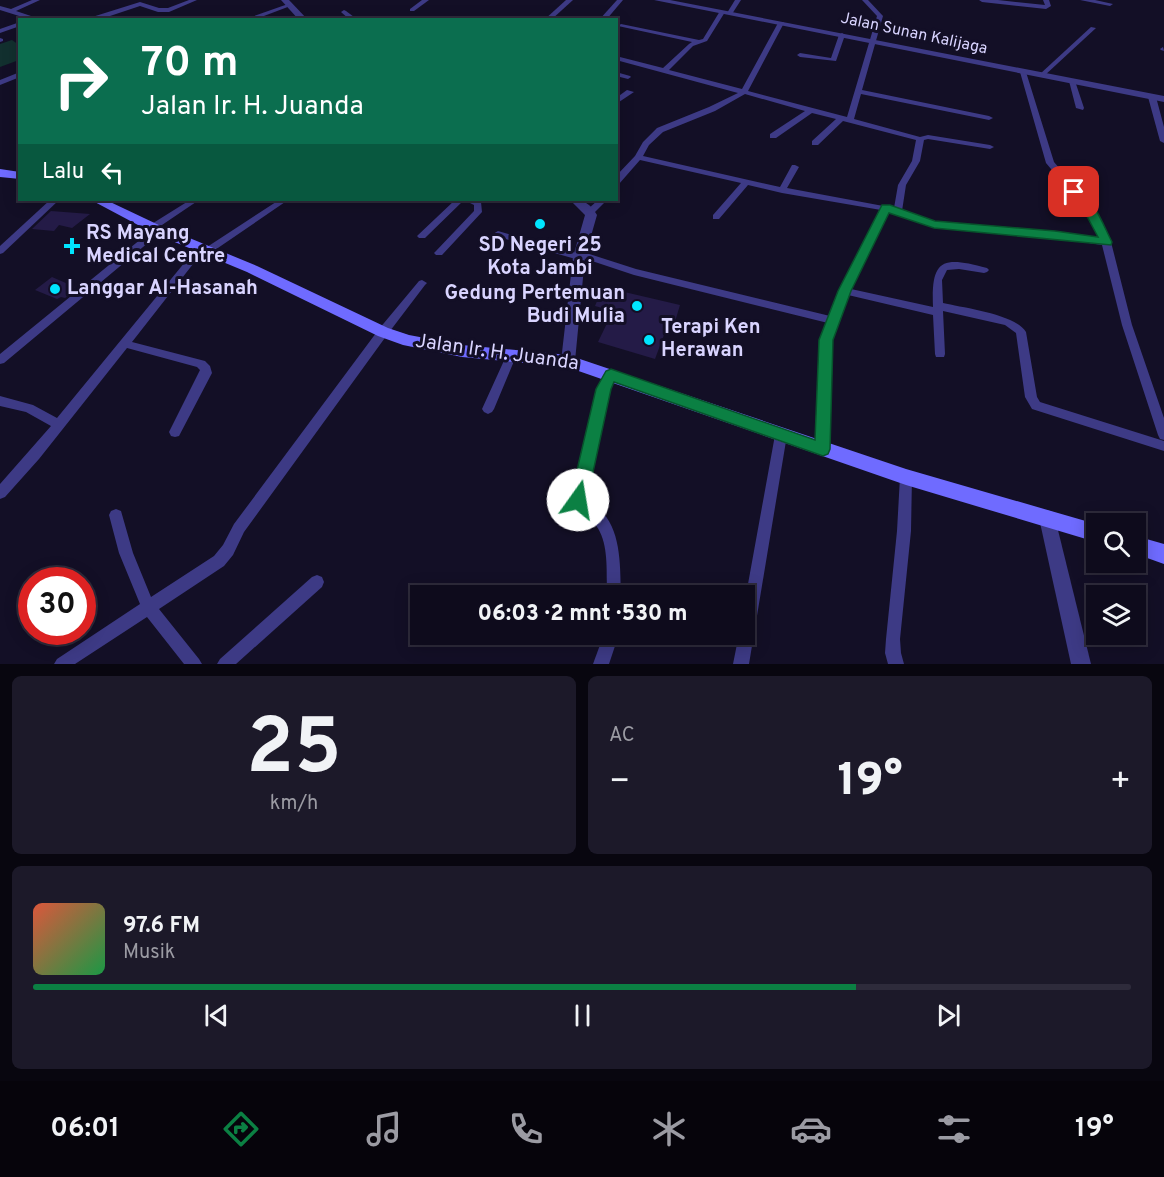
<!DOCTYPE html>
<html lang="id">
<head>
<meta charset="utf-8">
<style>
	body { margin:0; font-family:Overpass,sans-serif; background:#1c1929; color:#f1f3f6; height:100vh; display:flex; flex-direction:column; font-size:22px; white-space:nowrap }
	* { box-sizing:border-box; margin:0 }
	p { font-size:20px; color:#9b9ba3 }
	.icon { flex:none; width:33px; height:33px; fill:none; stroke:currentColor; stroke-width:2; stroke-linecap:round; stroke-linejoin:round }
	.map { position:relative; height:664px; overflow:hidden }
	.panel { display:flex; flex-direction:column; gap:12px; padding:12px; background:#08060f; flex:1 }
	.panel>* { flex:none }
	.guide { position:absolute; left:18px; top:18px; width:600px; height:183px; border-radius:0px; box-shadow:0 3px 15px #0003,0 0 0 2px #2e2b3b; background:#0b6e4f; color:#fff; overflow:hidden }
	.fabs { position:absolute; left:1086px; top:513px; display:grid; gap:12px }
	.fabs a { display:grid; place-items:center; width:60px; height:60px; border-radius:0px; background:#0e0b1c; box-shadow:0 3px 15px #0003,0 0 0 2px #2e2b3b; font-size:30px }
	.speed { position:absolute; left:18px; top:567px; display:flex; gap:12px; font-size:30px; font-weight:700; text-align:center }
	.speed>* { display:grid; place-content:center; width:78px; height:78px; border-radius:50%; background:#0e0b1c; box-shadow:0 3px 15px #0003,0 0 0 2px #2e2b3b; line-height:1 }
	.speed .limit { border:9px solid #d22; background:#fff; color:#111 }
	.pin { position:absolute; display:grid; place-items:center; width:51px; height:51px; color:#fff; margin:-26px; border-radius:12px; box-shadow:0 3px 9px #0006 }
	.me { position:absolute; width:66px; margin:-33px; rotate:13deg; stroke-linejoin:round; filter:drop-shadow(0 0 4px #0008) }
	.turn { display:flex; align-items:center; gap:21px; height:126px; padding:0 24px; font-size:27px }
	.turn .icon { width:78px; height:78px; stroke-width:2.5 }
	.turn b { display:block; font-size:42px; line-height:51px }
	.then { display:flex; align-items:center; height:57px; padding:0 24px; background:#0003; gap:12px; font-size:22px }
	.big { font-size:45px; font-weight:800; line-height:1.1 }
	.panel .widget { flex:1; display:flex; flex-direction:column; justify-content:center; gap:9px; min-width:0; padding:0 21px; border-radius:9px; background:#1c1929 }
	.panel .dial { align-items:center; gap:0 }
	.dial b { font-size:78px; line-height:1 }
	.song { display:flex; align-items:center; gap:18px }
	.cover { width:72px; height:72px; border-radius:9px; background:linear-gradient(135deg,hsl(10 70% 55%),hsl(140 70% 35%)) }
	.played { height:6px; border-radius:3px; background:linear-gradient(90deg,#0b8043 75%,#2e2b3b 75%) }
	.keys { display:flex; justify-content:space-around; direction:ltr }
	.heat { display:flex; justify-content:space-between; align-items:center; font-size:33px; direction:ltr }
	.panel .tiles { flex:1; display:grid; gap:12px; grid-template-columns:1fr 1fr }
	.widget:last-child { grid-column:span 2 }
	.trip { position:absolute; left:410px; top:585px; width:345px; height:60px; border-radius:0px; background:#0e0b1c; box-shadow:0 3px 15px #0003,0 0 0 2px #2e2b3b; font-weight:800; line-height:60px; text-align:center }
	.tabs { display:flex; height:96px; justify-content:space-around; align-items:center; background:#06040b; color:#9b9ba3 }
	.tabs .icon { width:42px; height:42px }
	.tabs .on { color:#0b8043 }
	.tabs b { font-size:27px; color:#f1f3f6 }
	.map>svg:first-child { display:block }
	.green { fill:#12302f }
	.building { fill:#241b47 }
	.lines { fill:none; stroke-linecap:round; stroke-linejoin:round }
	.minor { fill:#3d3a85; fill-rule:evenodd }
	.tertiary { fill:#3d3a85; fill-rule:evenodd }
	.secondary { fill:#6f6bff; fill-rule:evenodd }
	.route { fill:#0b8043; stroke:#07532c; stroke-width:1.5 }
	.poi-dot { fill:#00e5ff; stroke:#130f26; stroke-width:2 }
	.labels { text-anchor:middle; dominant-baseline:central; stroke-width:6; stroke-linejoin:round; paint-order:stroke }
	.far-street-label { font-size:16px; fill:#d9d4ff; stroke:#130f26 }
	.poi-label { font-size:20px; font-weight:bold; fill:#d9d4ff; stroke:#130f26; text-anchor:start }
	.street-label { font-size:20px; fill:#d9d4ff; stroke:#130f26 }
</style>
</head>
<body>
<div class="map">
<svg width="1164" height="664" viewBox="0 0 1164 664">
	<rect width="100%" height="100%" fill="#130f26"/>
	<polygon class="green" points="12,40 19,45 19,60 0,67 0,44"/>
	<g class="building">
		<polygon points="51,211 90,214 72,228 59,225 54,231 32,229"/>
		<polygon points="52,277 75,287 73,288 75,290 65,298 61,297 57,299 35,290"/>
		<polygon points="603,287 680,305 674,325 668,324 655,359 598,342 613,311 595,306"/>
	</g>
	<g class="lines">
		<g class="minor">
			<polygon points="32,0 40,0 16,11 43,20 32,20 0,10 0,6 11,9"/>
			<polygon points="189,0 197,0 169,12 158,12 140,6 98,20 72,20 82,16 89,18 140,2 159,8 168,8"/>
			<polygon points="422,0 429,0 414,11 410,11 410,9"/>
			<polygon points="566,0 573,0 551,20 544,20"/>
			<polygon points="617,0 623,0 606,20 599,20"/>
			<polygon points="735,0 741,0 732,14 728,14 727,13"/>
			<path d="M862,0H868L883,16L862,90L989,116L993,118L989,120L861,94L854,119L920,137L928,135L990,145L994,147L990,149L928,139L924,140L920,161L906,185L902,211L935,222L1055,232L1099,238L1083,207L1046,163L1020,72L1023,70L1026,72L1054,162L1090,204L1111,242L1132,325L1164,418V440L1160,439L1158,435L1122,325L1102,245L1055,238L934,228L888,212L851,289L933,307C931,259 942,256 987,268L989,270L987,272L984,273L959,269L947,270L942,280L943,303C964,308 1015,314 1026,332L1037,397L1040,402L1164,441V451L1032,409L1025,397L1016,333L1005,325L943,311L945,354L944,357H936L935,354L933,315L848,295L831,340L829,449L827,453L823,454L819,453L817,449L821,340L828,323L634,275L583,258L579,260L495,236L493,234L498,231L576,253L580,251L636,269L830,316L840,291L881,210L782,193L748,185L719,219H713V215L741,183L640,160L619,184H616V176L635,156L643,142L657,128L709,107L738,93L616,60V56L663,68L689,44L692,42L618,26L621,24L699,40L703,39L720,11H724L725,12L707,41L693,46L669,70L742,89L778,23L783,22L784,23L748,91L847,117L877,16ZM745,94L805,111L770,134V138H776L812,113L836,119L812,141V145H818L843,121L916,140L912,161L898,185L894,208L787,188L799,167L795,165H792L780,187L643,156L649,145L663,132L715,111Z"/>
			<polygon points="979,0 998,0 1045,5 1043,0 1049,0 1051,6 1046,9 982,2"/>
			<polygon points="1080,0 1095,0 1113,4 1110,6"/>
			<polygon points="288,4 293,5 253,20 243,20"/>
			<polygon points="344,10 346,11 358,20 350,20 341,12"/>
			<polygon points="20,22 20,26 0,33 0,29"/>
			<polygon points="1091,27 1096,28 1044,76 1040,76 1040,74"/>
			<polygon points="842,33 845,35 836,61 800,57 797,55 800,53 831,58 839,35"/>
			<polygon points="0,38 3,39 3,41 0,42"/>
			<polygon points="1163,47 1164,51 1161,50 1160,49"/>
			<polygon points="20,72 20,77 0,85 0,80"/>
			<polygon points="616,72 630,76 631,77 628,79 616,76"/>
			<polygon points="1070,80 1075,81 1084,108 1083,110 1076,108 1069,81"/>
			<polygon points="627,90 634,92 616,104 616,98"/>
			<polygon points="1149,95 1156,97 1164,127 1164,143 1160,141 1148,97"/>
			<polygon points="50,200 59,200 3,253 0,254 0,246"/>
			<polygon points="190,200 199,200 159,227 163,230 161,232 4,363 0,364 0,354 152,230 148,227 150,225"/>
			<polygon points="279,200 288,200 212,252 209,253 204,250 132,342 205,361 210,366 212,373 179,436 175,437 171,436 169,432 200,370 197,367 127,348 39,459 5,497 0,499 0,484 51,426 26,412 0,406 0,396 33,405 57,418 199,245 205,245 207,247"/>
			<polygon points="455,200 475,200 481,202 482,212 442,255 436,255 434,253 436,251 474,211 474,205 464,200 425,238 419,238 417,236"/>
			<polygon points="598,200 607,200 593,214 587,214 587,210"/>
			<polygon points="422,280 427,283 425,285 387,335 244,532 233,555 224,566 159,609 199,659 202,664 184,664 147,617 75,664 54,664 57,659 140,604 119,553 109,515 111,511 116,509 121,511 133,553 151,597 214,556 223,545 234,524 379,329 419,281"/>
			<polygon points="512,350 516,351 517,354 494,409 492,412 488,414 484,412 482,409 507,354 508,351"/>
			<path d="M611,371L615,372L617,375L609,389L585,499C590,505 598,508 603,513C622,534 620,570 621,596H607C606,573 610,541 594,523C587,514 577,512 572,500L597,389L607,372Z"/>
			<polygon points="781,430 785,431 787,435 749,664 733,664 739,634 744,634 744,606 775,435 777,431"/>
			<polygon points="906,471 910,473 912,477 911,531 900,639 901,653 904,664 888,664 885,653 886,639 897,531 900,477 902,473"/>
			<polygon points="317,575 322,577 324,582 322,587 236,664 217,664 220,659 312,577"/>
			<polygon points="604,634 619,634 609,664 593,664"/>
		</g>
		<g class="tertiary">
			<polygon points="281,0 289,0 308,20 299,20"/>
			<polygon points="654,0 670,0 1164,96 1164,102"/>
			<path d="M570,200C584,200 590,203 597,215L585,257L575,361L573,365H563L561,361L573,257L585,215Z"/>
			<polygon points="1047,510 1053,512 1055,518 1091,664 1071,664 1039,518 1041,512"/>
		</g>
		<g class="secondary">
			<polygon points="0,169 20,172 20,179 0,177"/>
			<polygon points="91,200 106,200 163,227 257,266 388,328 409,335 462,345 568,355 906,469 1096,524 1096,542 906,485 567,367 462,357 403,345 378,336 247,272 153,233"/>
			<polygon points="1136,536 1164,544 1164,564 1136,554"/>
		</g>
	</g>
	<path class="route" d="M1074,188C1093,195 1103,225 1112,242L1111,245L934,228L889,213L851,291L833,340L830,449L828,454L823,456L614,382L611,389L587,500L584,506L578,508L572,506L570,500L596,389L606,371L611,369L815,440L819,340L838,291L882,205H890L935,221L1055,231L1098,237L1082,207L1068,192Z"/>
	<g class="poi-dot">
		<circle cx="540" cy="224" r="6"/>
		<path d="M69 237h6v6h6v6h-6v6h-6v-6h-6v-6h6z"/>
		<circle cx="55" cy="289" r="6"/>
		<circle cx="637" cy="306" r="6"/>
		<circle cx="649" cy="340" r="6"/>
	</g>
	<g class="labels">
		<g class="far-street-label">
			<text transform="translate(914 34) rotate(12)">Jalan Sunan Kalijaga</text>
		</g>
		<g class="poi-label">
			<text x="86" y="234">RS Mayang<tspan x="86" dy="23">Medical Centre</tspan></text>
			<text x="540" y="246" text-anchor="middle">SD Negeri 25<tspan x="540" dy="23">Kota Jambi</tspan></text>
			<text x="67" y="289">Langgar Al-Hasanah</text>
			<text x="625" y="294" text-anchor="end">Gedung Pertemuan<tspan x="625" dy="23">Budi Mulia</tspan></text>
			<text x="661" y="328">Terapi Ken<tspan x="661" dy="23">Herawan</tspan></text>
		</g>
		<g class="street-label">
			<text transform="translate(497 353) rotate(8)">Jalan Ir. H. Juanda</text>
		</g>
	</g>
</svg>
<div class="fabs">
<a><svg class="icon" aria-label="search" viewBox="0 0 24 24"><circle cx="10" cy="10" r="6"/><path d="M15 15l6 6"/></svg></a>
<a><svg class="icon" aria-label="layers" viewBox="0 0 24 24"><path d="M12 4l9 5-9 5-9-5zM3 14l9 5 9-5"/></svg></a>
</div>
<div class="speed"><div class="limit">30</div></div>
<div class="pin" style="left:1074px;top:192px;background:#d93025"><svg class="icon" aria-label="arrive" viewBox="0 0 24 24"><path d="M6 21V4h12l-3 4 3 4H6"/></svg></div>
<svg class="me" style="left:578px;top:500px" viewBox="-20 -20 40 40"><circle r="19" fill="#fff"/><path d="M0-13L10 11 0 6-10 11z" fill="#0b8043"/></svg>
<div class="trip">06:03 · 2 mnt · 530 m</div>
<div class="guide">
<div class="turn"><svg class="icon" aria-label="right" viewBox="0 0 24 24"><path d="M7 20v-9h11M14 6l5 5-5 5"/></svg><div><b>70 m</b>Jalan Ir. H. Juanda</div></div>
<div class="then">Lalu<svg class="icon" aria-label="left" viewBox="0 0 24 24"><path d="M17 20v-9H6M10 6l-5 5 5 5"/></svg></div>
</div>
</div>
<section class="panel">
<div class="tiles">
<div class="widget dial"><b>25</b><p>km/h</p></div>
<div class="widget"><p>AC</p>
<div class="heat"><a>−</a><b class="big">19°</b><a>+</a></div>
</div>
<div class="widget">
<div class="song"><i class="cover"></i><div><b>97.6 FM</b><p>Musik</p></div></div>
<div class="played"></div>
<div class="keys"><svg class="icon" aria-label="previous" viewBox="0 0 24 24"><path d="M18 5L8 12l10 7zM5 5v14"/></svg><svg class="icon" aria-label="pause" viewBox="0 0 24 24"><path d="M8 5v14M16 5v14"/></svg><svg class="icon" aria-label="next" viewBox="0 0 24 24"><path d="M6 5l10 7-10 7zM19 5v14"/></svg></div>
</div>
</div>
</section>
<nav class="tabs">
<b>06:01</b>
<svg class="icon on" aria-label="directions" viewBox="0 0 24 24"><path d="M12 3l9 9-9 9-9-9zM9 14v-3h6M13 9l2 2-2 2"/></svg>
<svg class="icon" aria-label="music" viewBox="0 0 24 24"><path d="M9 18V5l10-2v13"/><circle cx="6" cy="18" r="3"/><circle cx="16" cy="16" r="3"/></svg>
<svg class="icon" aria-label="phone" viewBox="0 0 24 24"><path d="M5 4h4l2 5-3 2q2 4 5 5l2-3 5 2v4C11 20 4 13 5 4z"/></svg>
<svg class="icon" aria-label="climate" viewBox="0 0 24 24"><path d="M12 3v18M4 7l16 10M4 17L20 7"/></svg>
<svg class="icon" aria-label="car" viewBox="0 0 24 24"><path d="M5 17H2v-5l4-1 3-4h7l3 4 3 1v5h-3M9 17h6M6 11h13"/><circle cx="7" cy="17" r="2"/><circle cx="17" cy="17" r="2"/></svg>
<svg class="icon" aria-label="filters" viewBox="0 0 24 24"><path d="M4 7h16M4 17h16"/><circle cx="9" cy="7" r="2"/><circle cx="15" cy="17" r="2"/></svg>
<b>19°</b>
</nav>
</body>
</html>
